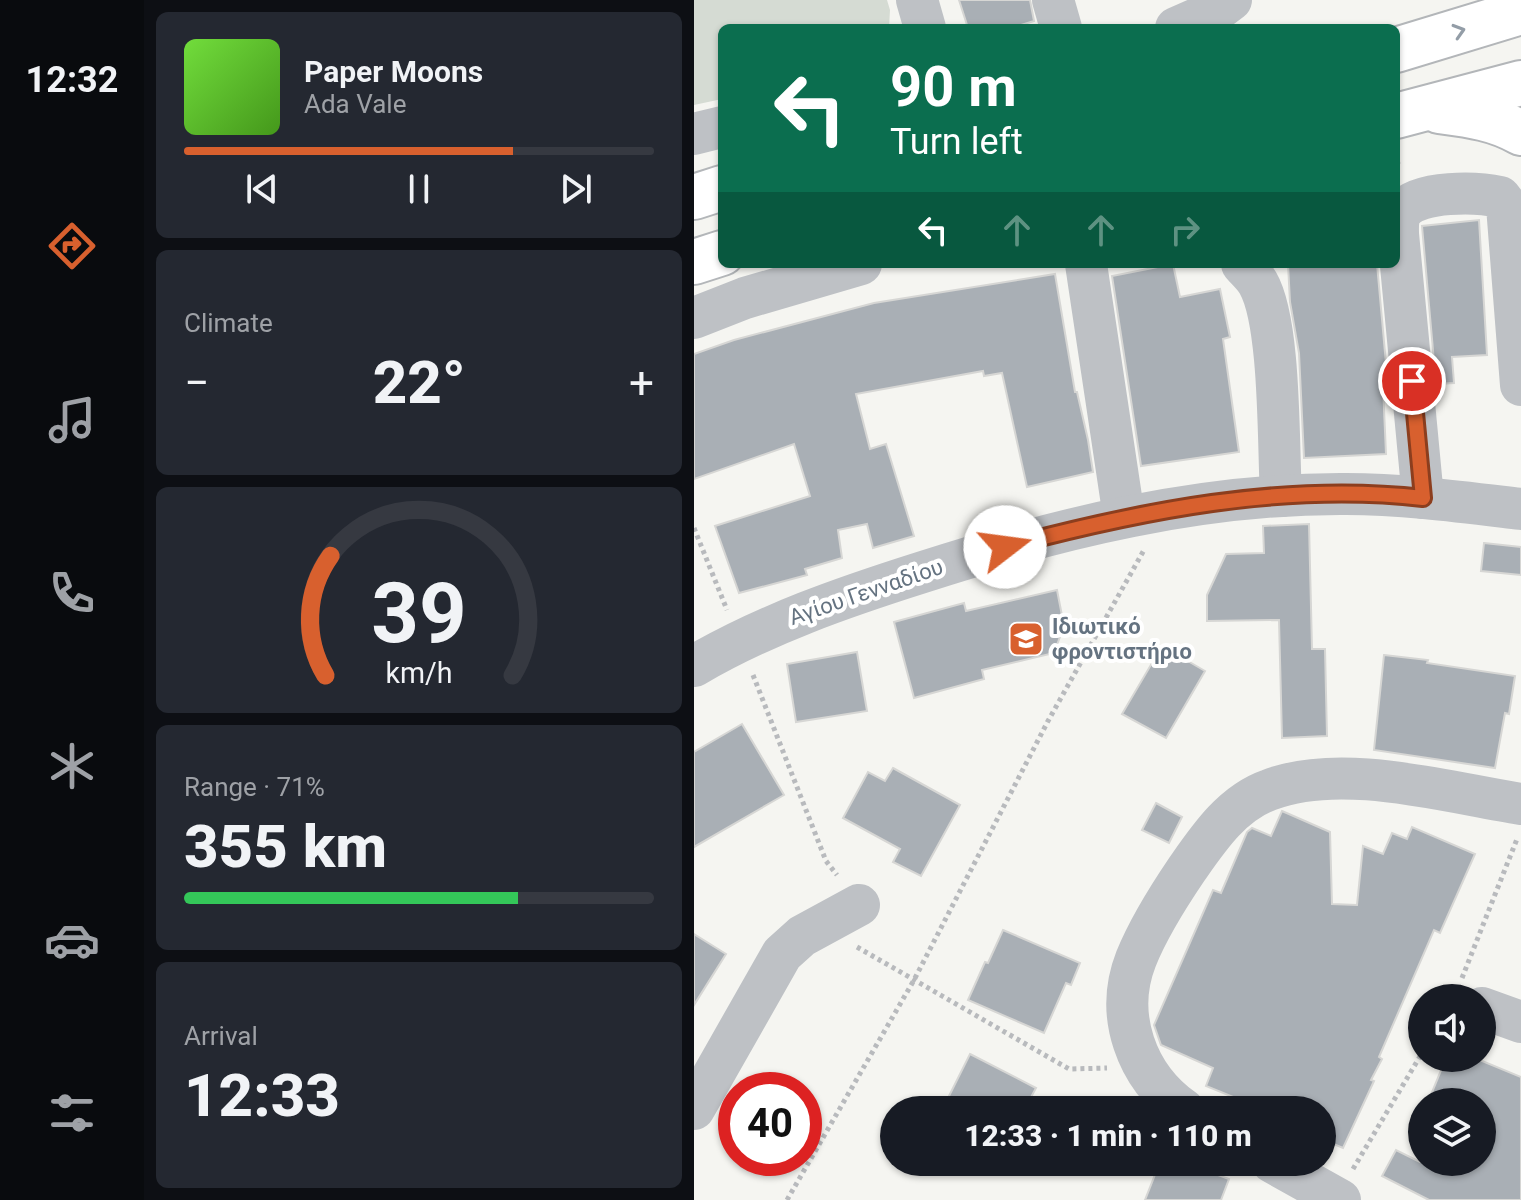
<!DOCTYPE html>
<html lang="en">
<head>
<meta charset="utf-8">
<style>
	body { margin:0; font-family:Roboto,sans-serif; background:#242831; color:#f1f3f6; height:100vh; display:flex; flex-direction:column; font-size:30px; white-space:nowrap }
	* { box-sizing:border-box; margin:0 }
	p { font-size:26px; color:#9ea1a6 }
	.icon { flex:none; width:44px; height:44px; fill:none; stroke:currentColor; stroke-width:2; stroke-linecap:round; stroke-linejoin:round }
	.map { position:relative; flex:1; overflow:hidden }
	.drawer { display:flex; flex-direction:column; gap:12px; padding:12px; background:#0d0f14; width:550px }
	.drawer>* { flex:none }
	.guide { position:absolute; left:24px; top:24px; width:682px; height:244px; border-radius:12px; box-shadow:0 2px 6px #0004; background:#0b6e4f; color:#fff; overflow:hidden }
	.tools { position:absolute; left:714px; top:984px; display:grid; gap:16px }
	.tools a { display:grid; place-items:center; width:88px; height:88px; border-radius:50%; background:#171b24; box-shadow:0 2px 6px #0004; font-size:40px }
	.speed { position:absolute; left:24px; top:1072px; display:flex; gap:16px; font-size:40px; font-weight:700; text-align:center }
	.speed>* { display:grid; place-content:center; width:104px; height:104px; border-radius:50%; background:#171b24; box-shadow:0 2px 6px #0004; line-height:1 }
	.speed .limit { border:12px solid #d22; background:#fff; color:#111 }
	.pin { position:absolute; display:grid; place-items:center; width:68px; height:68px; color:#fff; margin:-34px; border:4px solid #fff; border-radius:50%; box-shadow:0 2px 8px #0007 }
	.me { position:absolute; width:88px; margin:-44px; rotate:75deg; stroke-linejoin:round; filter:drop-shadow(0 0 6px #0008) }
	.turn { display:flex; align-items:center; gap:28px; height:168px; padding:0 40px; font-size:36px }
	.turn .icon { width:104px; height:104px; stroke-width:2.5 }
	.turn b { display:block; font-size:56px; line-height:68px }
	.lanes { display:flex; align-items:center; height:76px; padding:0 40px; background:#0003; justify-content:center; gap:40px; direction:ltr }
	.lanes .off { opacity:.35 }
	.big { font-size:60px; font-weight:800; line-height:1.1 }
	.drawer .card { flex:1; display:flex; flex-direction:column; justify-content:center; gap:12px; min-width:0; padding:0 28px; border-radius:12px; background:#242831 }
	.drawer .dial { align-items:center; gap:0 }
	.dial svg { height:208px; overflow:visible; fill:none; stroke:#363941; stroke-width:7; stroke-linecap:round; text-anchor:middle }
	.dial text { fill:#f1f3f6; stroke:none }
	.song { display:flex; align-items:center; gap:24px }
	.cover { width:96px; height:96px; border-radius:12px; background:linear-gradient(135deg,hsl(100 70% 55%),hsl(100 70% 35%)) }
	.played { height:8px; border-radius:4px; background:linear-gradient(90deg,#d8602e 70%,#363941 70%) }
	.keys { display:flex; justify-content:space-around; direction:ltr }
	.heat { display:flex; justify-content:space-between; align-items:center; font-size:44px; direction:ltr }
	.charge { height:12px; border-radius:6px; background:linear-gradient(90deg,#34c759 71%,#363941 0) }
	.trip { position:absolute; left:186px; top:1096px; width:456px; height:80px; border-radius:40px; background:#171b24; box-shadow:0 2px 6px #0004; font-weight:800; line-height:80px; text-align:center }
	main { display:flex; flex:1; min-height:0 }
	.menu { display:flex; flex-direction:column; width:144px; justify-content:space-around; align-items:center; background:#090b0e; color:#9ea1a6 }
	.menu .icon { width:56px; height:56px }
	.menu .on { color:#d8602e }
	.menu b { font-size:36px; color:#f1f3f6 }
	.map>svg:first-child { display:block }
	.green { fill:#d5dbd3 }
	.building { fill:#a9afb5; stroke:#d6d6d4; stroke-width:2 }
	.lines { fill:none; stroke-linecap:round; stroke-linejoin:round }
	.highway-casing { stroke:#b3b6b9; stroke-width:48 }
	.path { stroke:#b8babd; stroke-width:5; stroke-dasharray:4 4; stroke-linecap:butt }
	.minor { stroke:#bec1c5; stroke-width:42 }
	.highway { stroke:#fff; stroke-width:44 }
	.oneway { stroke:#939da7 }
	.route-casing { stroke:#8c3e1e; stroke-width:20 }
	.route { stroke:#d8602e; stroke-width:14 }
	.labels { text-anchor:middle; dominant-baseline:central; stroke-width:8; stroke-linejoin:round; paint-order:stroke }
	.street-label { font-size:22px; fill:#657381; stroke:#fff }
	.poi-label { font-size:22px; font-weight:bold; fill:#657381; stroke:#fff; text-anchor:start }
</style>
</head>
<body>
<main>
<nav class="menu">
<b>12:32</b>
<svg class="icon on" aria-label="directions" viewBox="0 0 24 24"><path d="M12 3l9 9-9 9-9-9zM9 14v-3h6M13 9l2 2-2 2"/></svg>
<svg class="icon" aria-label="music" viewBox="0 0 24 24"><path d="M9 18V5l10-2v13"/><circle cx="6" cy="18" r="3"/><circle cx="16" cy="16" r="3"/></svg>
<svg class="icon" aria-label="phone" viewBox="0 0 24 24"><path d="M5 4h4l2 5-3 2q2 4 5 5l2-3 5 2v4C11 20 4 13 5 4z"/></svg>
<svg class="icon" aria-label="climate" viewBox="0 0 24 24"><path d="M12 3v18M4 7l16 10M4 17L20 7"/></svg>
<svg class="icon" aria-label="car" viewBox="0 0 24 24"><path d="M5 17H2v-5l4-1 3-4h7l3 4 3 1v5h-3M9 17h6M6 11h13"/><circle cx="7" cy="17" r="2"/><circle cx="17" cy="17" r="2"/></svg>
<svg class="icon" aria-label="filters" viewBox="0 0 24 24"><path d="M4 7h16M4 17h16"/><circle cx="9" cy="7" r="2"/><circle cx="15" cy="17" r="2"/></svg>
</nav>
<section class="drawer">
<div class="card">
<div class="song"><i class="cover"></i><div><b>Paper Moons</b><p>Ada Vale</p></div></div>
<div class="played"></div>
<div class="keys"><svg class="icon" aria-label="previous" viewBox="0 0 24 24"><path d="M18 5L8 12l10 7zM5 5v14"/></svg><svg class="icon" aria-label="pause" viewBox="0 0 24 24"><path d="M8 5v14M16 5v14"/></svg><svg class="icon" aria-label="next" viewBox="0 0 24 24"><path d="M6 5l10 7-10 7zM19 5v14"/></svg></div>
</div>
<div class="card"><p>Climate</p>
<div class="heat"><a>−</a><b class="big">22°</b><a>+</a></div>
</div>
<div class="card dial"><svg viewBox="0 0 100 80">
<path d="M14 69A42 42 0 1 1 86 69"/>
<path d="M14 69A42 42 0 0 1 16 23" stroke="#d8602e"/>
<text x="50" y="56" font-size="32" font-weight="700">39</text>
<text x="50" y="72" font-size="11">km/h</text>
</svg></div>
<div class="card"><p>Range · 71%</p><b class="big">355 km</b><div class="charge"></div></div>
<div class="card"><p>Arrival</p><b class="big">12:33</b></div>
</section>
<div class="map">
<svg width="827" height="1200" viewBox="0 0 827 1200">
	<rect width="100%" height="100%" fill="#f5f5f1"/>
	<polygon class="green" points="0,0 193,0 196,10 195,28 28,28 28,99 0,105"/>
	<g class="building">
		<polygon points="265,0 336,0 340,21 317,28 274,28"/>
		<polygon points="785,220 793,355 758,357 760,383 742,384 728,226"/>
		<polygon points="479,264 486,297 526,289 536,337 529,339 545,452 447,466 418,276"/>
		<polygon points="594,264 683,264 694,386 689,386 692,454 610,458 605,353 596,302"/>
		<polygon points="361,274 381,392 383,392 394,440 399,472 333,487 308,373 290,376 289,371 162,394 176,449 192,444 220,536 179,548 173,524 144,530 148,558 111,569 113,575 45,593 21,526 116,496 100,444 0,479 0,354 40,340 180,303"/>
		<polygon points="615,524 618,649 631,649 633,736 588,738 585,620 513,621 513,595 532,554 570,553 569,526"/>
		<polygon points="790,543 827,547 827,575 787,571"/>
		<polygon points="363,590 370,626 360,653 288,670 290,679 220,698 200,622 270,603 272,611"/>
		<polygon points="468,646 511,671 472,738 428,714"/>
		<polygon points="163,652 173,711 102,722 93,664"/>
		<polygon points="690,655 734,660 733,663 821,676 815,714 811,713 801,768 680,750"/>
		<polygon points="48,724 90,795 0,847 0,752"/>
		<polygon points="199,768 266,805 227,876 199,862 206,849 149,818 174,772 191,781"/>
		<polygon points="462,803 488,817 475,843 448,830"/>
		<polygon points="588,811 636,832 638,904 663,905 669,846 689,854 698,833 713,839 718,827 781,854 746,933 740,930 685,1057 688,1059 677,1080 680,1081 649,1148 628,1139 628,1110 571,1110 512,1086 519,1068 467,1045 460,1025 519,890 527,893 553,832 558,828 577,836"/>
		<polygon points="309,930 386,963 377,985 372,983 350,1033 274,1000 291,962 294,963"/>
		<polygon points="0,934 32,954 0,1005"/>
		<polygon points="276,1054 342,1088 330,1110 248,1110"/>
		<polygon points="752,1058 781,1058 827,1077 827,1200 735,1200 688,1176 702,1150 726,1162 788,1162 788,1102 734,1102"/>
		<polygon points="466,1162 489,1162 535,1179 527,1200 451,1200"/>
	</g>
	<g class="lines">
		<defs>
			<g id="highway">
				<polyline points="702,50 827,12"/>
				<path d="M745,111C775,115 801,118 827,133"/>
				<polyline points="702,116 827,83"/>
				<polyline points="0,197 28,188"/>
				<polyline points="0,262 28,253"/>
			</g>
		</defs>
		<use href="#highway" class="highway-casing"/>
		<g class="path">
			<polyline points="702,162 706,161"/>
			<polyline points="0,528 33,610"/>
			<polyline points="59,675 132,861 143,875"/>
			<polyline points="163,947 375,1069 413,1068"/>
			<polyline points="768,978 823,839"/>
			<polyline points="659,1169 728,1053"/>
			<polyline points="93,1200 220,980 354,721 450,550"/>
		</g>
		<g class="minor">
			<polyline points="223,0 231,28"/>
			<polyline points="359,0 367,28"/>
			<polyline points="482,28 525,9 537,0"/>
			<polyline points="0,134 28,127"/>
			<polyline points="392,264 430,517"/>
			<path d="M548,264C553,270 560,276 564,283C587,323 584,446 587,496"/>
			<polyline points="0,318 51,298 167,264"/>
			<path d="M729,498L704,234C704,226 703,217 709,210C726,190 783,192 806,197L813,206L827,385"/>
			<path d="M0,666C72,624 150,597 229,572C365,528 508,493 652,494C710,494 769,502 827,509"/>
			<polyline points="788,1008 827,1022"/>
			<polyline points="0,1109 88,954 108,936 165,905"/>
			<path d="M490,1110C442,1076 420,1015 442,959C454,929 474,897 493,869C514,839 538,803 575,790C647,762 751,792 827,804"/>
			<polyline points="578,1162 646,1200"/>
		</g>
		<use href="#highway" class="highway"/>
	</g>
	<defs><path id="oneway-chevron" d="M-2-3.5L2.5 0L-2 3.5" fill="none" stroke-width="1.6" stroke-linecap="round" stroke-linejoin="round" transform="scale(2)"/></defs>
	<use class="oneway" href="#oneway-chevron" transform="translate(765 31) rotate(-17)"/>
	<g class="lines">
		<defs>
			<path id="route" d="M311,547C446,511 589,482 729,498L718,381"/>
		</defs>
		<use href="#route" class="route-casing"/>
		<use href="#route" class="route"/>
	</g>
	<defs>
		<symbol id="school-square" viewBox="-11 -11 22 22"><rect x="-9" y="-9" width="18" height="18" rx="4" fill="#d8602e" stroke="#fff"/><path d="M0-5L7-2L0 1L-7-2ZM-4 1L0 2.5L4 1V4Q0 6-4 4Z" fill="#fff"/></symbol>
	</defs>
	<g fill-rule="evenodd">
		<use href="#school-square" x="312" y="619" width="40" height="40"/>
	</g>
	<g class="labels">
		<g class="street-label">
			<text transform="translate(172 592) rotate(-19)">Αγίου Γενναδίου</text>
		</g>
		<g class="poi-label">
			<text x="358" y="626">Ιδιωτικό<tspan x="358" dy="25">φροντιστήριο</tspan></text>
		</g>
	</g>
</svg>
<div class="tools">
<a><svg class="icon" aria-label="sound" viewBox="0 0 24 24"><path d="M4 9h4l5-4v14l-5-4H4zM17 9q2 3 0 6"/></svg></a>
<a><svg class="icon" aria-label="layers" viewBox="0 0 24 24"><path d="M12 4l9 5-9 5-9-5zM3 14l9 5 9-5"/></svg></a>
</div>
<div class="speed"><div class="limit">40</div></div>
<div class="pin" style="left:718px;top:381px;background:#d93025"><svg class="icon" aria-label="arrive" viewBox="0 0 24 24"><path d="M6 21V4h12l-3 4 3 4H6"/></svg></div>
<svg class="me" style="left:311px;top:547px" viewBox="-20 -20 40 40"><circle r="19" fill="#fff"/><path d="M0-13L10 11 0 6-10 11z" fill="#d8602e"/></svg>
<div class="trip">12:33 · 1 min · 110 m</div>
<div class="guide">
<div class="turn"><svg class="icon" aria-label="left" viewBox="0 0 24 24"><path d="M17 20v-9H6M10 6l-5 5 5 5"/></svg><div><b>90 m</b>Turn left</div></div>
<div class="lanes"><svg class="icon" aria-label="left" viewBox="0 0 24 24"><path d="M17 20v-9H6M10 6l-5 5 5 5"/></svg><svg class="icon off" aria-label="ahead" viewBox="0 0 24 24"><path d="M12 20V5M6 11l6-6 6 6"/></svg><svg class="icon off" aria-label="ahead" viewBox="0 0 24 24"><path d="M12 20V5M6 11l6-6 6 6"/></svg><svg class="icon off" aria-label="right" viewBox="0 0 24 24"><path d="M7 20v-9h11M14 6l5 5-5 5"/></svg></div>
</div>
</div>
</main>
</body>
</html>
